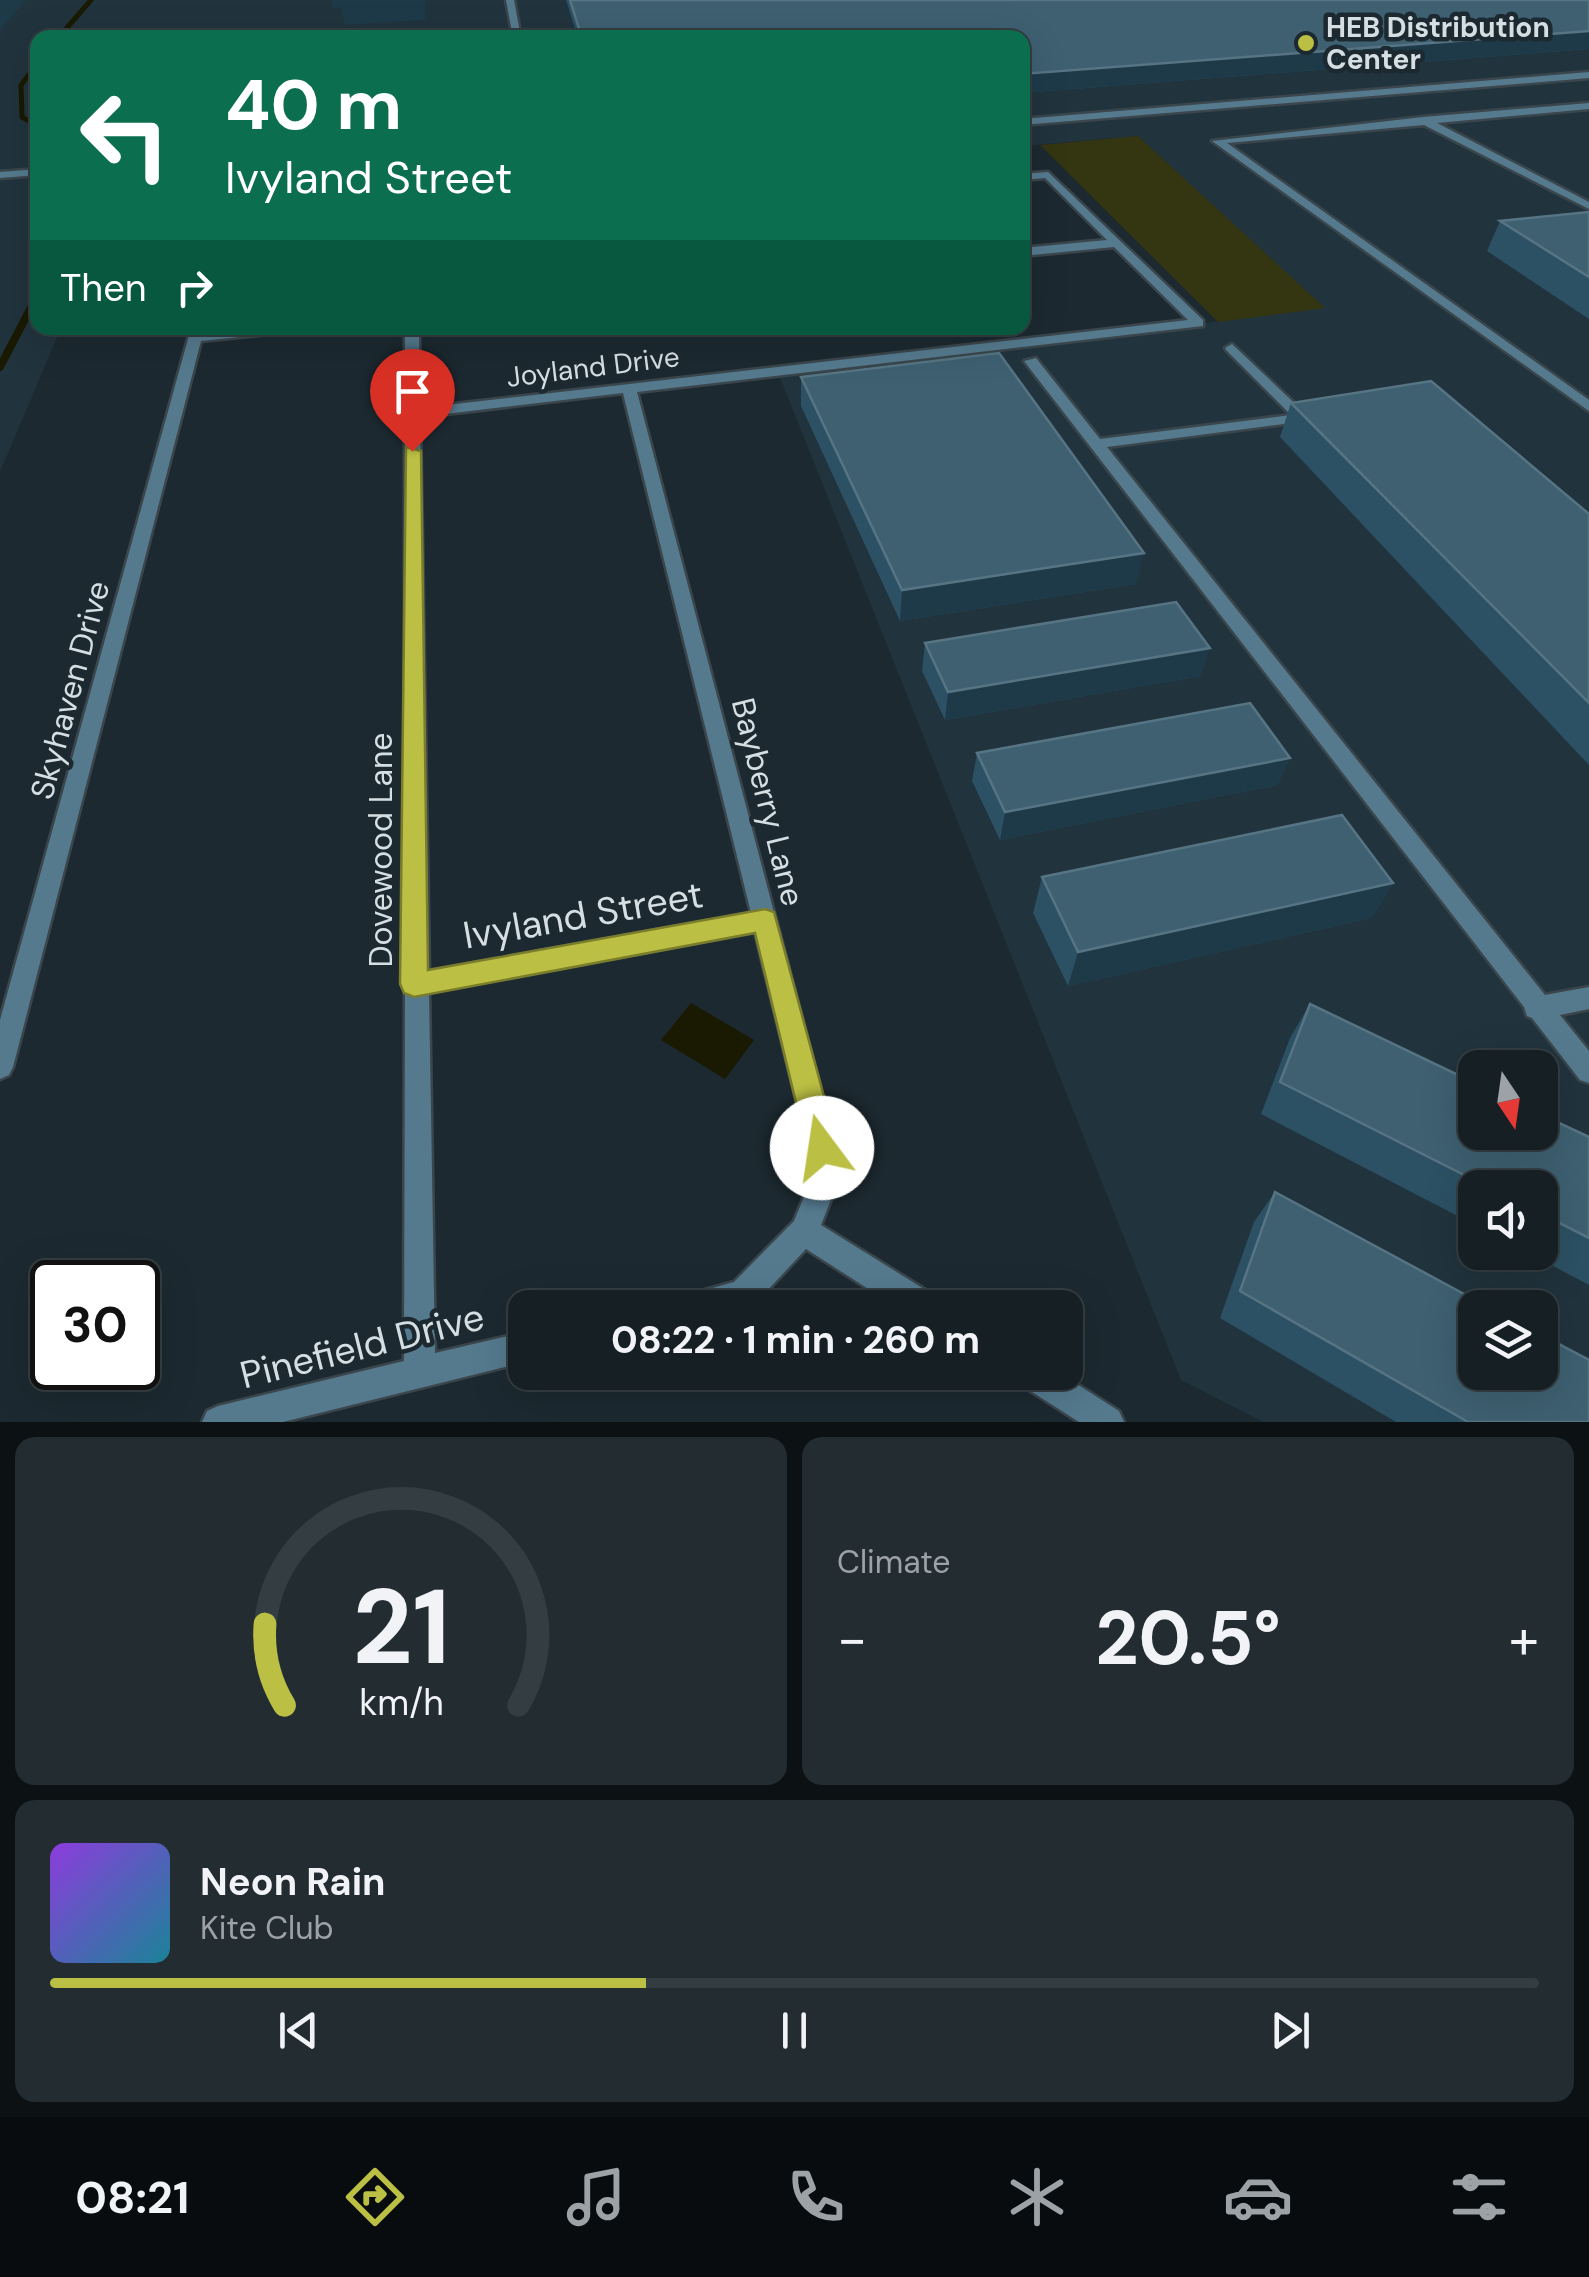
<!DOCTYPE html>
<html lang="en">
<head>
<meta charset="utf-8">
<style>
	body { margin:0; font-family:"DM Sans",sans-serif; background:#222c31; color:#f1f3f6; height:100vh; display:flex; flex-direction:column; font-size:38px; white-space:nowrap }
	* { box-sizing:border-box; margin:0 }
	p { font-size:32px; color:#9da2a6 }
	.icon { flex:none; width:55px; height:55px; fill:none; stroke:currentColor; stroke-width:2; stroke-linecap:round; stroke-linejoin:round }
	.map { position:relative; height:1422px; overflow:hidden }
	.panel { display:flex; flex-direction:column; gap:15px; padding:15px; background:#0c1114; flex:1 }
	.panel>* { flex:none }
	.top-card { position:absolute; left:30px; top:30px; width:1000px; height:305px; border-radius:20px; box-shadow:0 10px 40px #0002,0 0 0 2px #343d41; background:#0b6e4f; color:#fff; overflow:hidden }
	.needle { width:65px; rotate:167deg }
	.buttons { position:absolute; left:1458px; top:1050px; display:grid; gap:20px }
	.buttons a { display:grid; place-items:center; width:100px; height:100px; border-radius:20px; background:#151f24; box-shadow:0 10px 40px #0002,0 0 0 2px #343d41; font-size:50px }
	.speed { position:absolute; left:30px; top:1260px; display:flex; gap:20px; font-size:50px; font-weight:700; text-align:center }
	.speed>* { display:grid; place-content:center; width:130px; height:130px; border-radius:50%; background:#151f24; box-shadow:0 10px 40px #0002,0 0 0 2px #343d41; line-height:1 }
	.speed .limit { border:5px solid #111; border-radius:15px; background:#fff; color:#111 }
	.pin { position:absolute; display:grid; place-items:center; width:85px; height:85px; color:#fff; margin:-102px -42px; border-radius:50% 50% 50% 0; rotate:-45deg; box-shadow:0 0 10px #0007 }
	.pin .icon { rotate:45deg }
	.me { position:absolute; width:110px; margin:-55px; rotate:346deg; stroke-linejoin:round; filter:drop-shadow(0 0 8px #0008) }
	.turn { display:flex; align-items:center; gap:35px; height:210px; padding:0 30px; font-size:45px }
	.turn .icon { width:130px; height:130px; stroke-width:2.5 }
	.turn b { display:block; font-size:70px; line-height:85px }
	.then { display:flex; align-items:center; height:95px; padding:0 30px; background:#0003; gap:20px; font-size:38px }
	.big { font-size:75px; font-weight:700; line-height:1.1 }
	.panel .widget { flex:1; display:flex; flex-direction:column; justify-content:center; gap:15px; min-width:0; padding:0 35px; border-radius:20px; background:#222c31 }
	.panel .dial { align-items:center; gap:0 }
	.dial svg { height:260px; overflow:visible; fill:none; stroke:#343d41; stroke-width:7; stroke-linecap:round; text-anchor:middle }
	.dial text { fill:#f1f3f6; stroke:none }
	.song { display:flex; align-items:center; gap:30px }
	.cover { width:120px; height:120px; border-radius:15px; background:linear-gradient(135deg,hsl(270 70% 55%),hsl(190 70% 35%)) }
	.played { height:10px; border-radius:5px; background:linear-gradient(90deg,#bbc044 40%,#343d41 40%) }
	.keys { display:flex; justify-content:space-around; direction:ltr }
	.heat { display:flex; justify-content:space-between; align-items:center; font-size:55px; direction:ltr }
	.panel .tiles { flex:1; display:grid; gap:15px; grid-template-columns:1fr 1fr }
	.widget:last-child { grid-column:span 2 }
	.trip { position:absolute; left:508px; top:1290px; width:575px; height:100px; border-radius:20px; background:#151f24; box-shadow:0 10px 40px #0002,0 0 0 2px #343d41; font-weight:700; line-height:100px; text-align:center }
	.menu { display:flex; height:160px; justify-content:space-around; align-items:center; background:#080c0e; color:#9da2a6 }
	.menu .icon { width:70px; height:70px }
	.menu .selected { color:#bbc044 }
	.menu b { font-size:45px; color:#f1f3f6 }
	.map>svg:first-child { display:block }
	.built { fill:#21333d; fill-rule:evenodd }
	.green { fill:#343511 }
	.water { fill:#191a01 }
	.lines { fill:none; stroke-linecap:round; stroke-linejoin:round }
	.stream-far1 { stroke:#191a01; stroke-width:5 }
	.stream { stroke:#191a01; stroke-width:8 }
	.lane-casing { stroke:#3a464c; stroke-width:5 }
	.street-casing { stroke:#3a464c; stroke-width:5 }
	.lane { fill:#557a8e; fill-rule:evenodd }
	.street { fill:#557a8e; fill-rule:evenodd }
	.wall { fill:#2c5164 }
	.shaded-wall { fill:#1e3a49 }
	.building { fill:#3e6071; stroke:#567483; stroke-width:2.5 }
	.route { fill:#bbc044; stroke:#7a7d2c; stroke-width:2.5 }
	.poi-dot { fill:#bbc044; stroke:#1c2930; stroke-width:4 }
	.labels { text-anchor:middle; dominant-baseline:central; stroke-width:9; stroke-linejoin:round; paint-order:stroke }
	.far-poi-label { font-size:28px; font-weight:bold; fill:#d5dee2; stroke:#1c2930; text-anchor:start }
	.far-street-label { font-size:28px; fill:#d5dee2; stroke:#1c2930 }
	.street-label { font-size:32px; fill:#d5dee2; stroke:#1c2930 }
	.near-street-label { font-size:38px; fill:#d5dee2; stroke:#1c2930 }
</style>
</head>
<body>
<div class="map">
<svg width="1589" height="1422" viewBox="0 0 1589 1422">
	<rect width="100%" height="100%" fill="#1c2930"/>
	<path class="built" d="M0,0H1589V1422H1263L1181,1380L780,378L1323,308L1138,136L1023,146L1022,38H38V328H61L0,472ZM1475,1068H1540V1132H1475ZM1475,1188H1540V1252H1475ZM1475,1308H1540V1372H1475Z"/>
	<polygon class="green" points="1138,136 1325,308 1218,322 1040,145"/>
	<polygon class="water" points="691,1003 754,1040 725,1079 661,1040"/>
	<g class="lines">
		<g class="stream-far1">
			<polyline points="58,38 91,0"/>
			<polyline points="38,63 21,85 22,117 38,127"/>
		</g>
		<polyline class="stream" points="0,367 38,294"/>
		<defs>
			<g id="lane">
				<polygon points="506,0 514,0 521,38 513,38"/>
				<polygon points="1589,72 1589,78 1022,125 1022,119"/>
				<polygon points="1589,103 1589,109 1437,123 1589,202 1589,209 1424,125 1227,143 1589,400 1589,411 1212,141 1423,117"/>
				<polygon points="38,169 38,175 0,178 0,172"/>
				<polygon points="1232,344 1307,415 1307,421 1107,447 1545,995 1589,987 1589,1009 1560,1015 1589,1051 1589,1083 1580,1080 1532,1018 1527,1016 1524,1007 1024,361 1036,358 1100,439 1291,415 1227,351 1225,348"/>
			</g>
			<g id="street">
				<path d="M1048,172L1203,320V326L637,392L836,1148L834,1192L821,1225L937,1297L941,1308H898L806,1249L753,1306L676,1308L680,1297L734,1282L794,1221L806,1192L808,1148L755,932L429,992L435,1353L525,1332V1362L283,1422H202L207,1411L218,1406L404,1361L405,990L402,984L405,978V328H419L420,408L1188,320L1114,247L1022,256V248L1107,240L1045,178L1022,180V174ZM623,393L751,913L429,971L420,417Z"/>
				<polygon points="191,328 204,328 204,332 293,328 286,332 201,341 13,1067 9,1075 0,1079 0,1020"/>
				<polygon points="1014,1372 1058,1372 1119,1411 1124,1422 1079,1422 1018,1383"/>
			</g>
		</defs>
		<use href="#lane" class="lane-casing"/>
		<use href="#street" class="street-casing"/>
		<use href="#lane" class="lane"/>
		<use href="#street" class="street"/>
	</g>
	<g class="wall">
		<polygon points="566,0 1589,0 1589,49 1022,93 1022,38 578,38"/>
		<polygon points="1589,212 1589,319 1487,251 1500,221"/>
		<polygon points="801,377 1136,584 900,621 801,406"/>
		<polygon points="1291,403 1589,514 1589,765 1280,437"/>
		<polygon points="925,643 1201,676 945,720 922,671"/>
		<polygon points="977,753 1290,758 1277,785 1000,840 972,781"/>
		<polygon points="1042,877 1393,883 1371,918 1068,986 1033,913"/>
		<polygon points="1310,1004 1589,1137 1589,1285 1527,1252 1540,1252 1540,1188 1475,1188 1475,1225 1261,1114 1290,1038"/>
		<polygon points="1275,1192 1589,1422 1396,1422 1220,1318 1254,1222"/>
	</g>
	<g class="shaded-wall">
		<polygon points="0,0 26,0 0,30"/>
		<polygon points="331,0 425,0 425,20 345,25 341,8 333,9"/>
		<polygon points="1589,31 1589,49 1022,93 1022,74"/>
		<polygon points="1144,553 1136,584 900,621 902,590"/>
		<polygon points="1210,648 1201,676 945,720 948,692"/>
		<polygon points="1290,758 1277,785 1000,840 1005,812"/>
		<polygon points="1393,883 1371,918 1068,986 1078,952"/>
	</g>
	<g class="building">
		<polygon points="570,0 1589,0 1589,31 1022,74 1022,38 582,38"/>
		<polygon points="1589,212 1589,277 1500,221"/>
		<polygon points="999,353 1144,553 902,590 801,377"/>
		<polygon points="1431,381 1589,514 1589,703 1291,403"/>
		<polygon points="1176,602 1210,648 948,692 925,643"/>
		<polygon points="1250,703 1290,758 1005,812 977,753"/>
		<polygon points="1342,815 1393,883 1078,952 1042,877"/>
		<polygon points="1310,1004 1475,1083 1475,1132 1540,1132 1540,1114 1589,1137 1589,1238 1540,1213 1540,1188 1490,1188 1280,1082"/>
		<polygon points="1275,1192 1490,1308 1475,1308 1475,1372 1540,1372 1540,1334 1589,1360 1589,1422 1468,1422 1240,1291"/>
	</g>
	<polygon class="route" points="406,447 421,451 428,970 765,909 774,912 838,1148 833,1158 822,1163 811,1158 807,1148 755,933 414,997 404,993 400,984"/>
	<circle class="poi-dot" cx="1306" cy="43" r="10"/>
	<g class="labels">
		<g class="far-poi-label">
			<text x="1326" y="27">HEB Distribution<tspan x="1326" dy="32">Center</tspan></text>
		</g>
		<g class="far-street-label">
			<text transform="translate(593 367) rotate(-7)">Joyland Drive</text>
		</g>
		<g class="street-label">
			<text transform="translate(70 690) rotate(-75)">Skyhaven Drive</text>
			<text transform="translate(768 802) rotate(76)">Bayberry Lane</text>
			<text transform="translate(381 850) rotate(-90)">Dovewood Lane</text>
		</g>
		<g class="near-street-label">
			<text transform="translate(583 915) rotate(-10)">Ivyland Street</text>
			<text transform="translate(362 1346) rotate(-14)">Pinefield Drive</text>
		</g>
	</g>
</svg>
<div class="buttons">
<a><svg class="needle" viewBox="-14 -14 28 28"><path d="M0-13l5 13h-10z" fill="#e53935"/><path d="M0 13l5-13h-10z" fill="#9da2a6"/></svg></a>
<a><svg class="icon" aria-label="sound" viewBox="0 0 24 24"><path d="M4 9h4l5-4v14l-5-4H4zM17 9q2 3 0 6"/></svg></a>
<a><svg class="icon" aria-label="layers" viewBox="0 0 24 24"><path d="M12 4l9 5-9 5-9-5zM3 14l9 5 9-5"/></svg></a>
</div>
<div class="speed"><div class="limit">30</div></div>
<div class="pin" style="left:412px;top:451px;background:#d93025"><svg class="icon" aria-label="arrive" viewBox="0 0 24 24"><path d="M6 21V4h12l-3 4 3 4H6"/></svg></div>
<svg class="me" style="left:822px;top:1148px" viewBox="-20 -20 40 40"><circle r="19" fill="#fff"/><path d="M0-13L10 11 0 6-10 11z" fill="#bbc044"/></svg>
<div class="trip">08:22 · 1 min · 260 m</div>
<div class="top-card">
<div class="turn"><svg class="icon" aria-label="left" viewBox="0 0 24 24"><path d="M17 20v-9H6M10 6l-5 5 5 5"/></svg><div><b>40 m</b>Ivyland Street</div></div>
<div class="then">Then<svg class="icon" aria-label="right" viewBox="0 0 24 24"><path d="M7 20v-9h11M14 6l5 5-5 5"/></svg></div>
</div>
</div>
<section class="panel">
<div class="tiles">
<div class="widget dial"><svg viewBox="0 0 100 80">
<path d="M14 69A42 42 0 1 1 86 69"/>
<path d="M14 69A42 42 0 0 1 8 44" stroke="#bbc044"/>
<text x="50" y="56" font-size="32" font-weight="700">21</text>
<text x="50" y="72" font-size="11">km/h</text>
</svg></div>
<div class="widget"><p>Climate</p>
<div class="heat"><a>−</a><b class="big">20.5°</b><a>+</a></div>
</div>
<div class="widget">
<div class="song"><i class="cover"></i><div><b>Neon Rain</b><p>Kite Club</p></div></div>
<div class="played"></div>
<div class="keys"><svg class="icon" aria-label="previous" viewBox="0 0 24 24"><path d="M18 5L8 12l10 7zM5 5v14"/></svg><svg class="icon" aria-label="pause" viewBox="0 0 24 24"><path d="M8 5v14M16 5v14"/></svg><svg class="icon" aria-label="next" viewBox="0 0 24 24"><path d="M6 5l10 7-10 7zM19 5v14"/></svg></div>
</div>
</div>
</section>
<nav class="menu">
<b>08:21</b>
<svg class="icon selected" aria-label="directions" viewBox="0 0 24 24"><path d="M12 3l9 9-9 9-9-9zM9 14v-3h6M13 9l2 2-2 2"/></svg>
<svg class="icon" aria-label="music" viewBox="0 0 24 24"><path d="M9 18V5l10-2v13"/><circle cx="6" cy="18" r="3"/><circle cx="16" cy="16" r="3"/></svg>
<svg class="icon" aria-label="phone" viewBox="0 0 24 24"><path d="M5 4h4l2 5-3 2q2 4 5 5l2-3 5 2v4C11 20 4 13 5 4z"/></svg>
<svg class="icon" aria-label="climate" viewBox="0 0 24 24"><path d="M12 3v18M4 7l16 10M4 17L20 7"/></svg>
<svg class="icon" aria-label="car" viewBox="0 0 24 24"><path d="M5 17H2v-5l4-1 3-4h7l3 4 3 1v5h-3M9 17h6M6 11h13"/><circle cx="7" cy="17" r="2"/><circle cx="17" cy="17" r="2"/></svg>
<svg class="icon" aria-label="filters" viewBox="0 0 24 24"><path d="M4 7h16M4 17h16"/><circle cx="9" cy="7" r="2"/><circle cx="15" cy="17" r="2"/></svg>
</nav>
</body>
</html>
